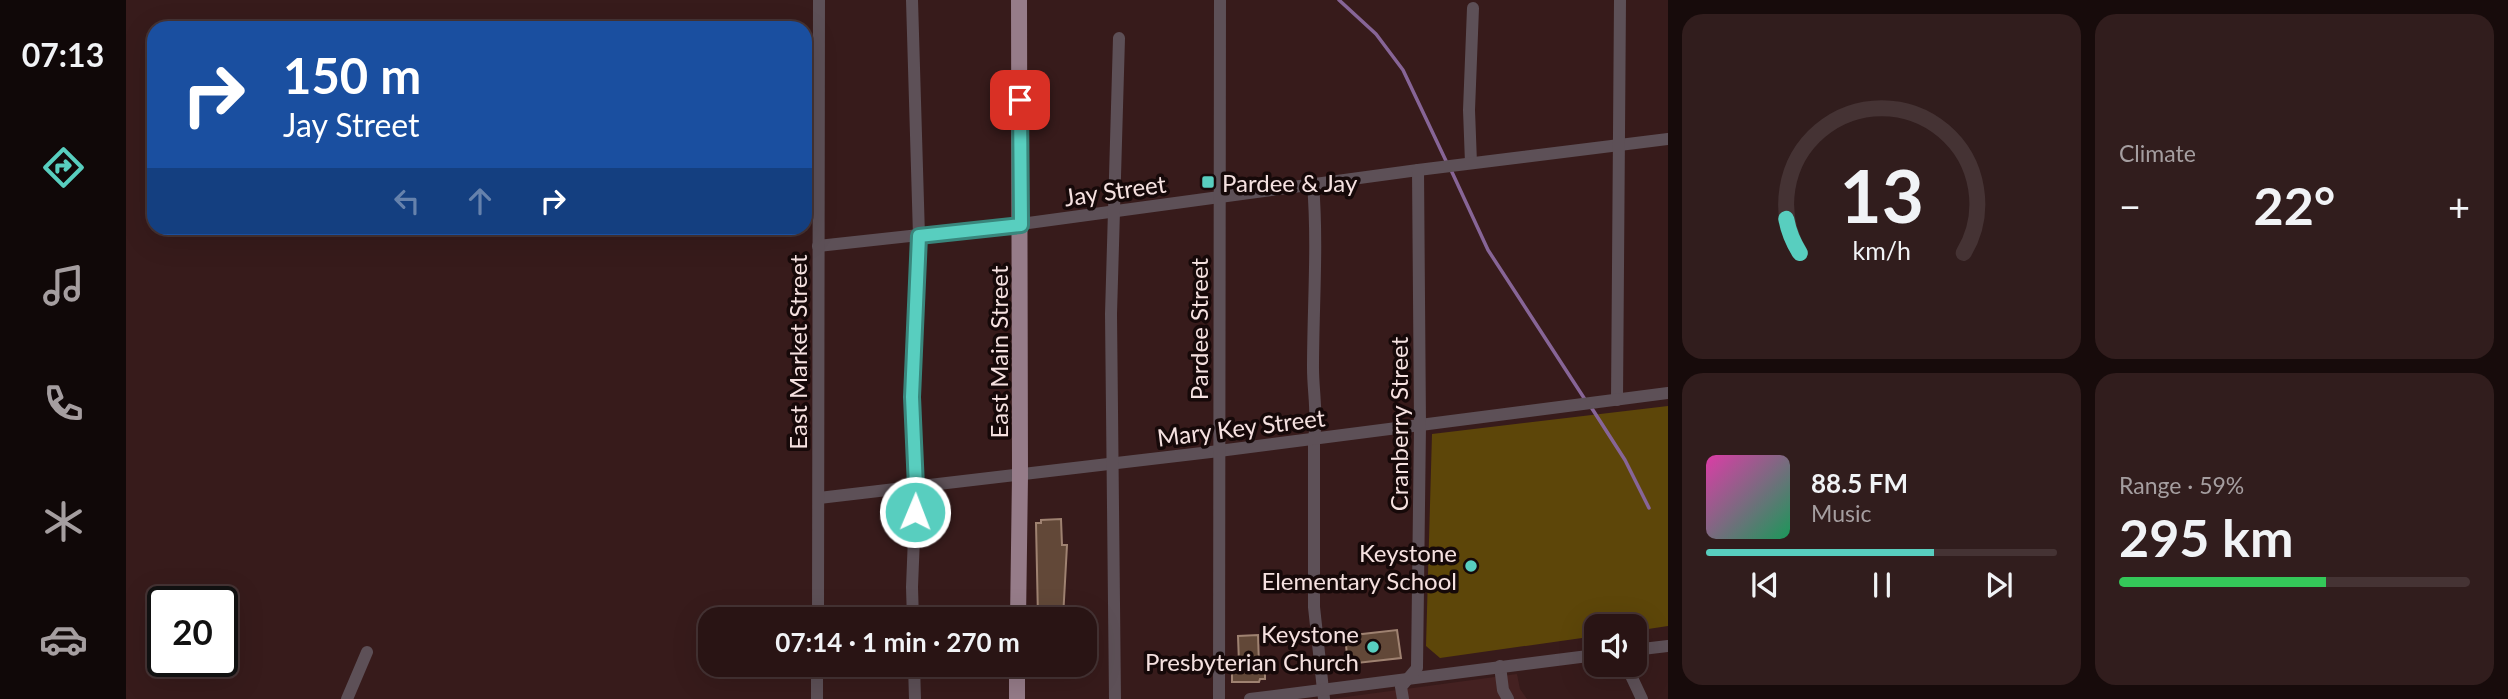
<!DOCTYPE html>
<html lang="en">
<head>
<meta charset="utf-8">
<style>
	body { margin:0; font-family:Lato,sans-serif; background:#311d1d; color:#f1f3f6; height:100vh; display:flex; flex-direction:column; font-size:26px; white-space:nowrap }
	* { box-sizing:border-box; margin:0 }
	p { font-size:23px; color:#a59ea0 }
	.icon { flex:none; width:38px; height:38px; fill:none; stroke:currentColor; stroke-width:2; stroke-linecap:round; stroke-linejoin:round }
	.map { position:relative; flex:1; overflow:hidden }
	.side { display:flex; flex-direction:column; gap:14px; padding:14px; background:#170b0b; width:840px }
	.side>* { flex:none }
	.banner { position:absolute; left:21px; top:21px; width:665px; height:214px; border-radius:21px; box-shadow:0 7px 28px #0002,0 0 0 2px #453334; background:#1a4fa0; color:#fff; overflow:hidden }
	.controls { position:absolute; left:1458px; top:614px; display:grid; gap:14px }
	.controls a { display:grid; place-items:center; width:63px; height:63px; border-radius:14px; background:#291414; box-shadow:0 7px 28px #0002,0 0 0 2px #453334; font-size:35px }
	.speed { position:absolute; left:21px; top:586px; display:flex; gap:14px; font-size:35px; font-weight:700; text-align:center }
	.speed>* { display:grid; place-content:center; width:91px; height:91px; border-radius:50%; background:#291414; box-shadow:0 7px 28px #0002,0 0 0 2px #453334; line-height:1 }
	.speed .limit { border:4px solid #111; border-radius:10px; background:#fff; color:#111 }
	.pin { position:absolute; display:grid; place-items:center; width:60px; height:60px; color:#fff; margin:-30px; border-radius:14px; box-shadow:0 4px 10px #0006 }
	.me { position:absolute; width:77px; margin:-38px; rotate:1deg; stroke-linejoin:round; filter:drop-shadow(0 0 5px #0008) }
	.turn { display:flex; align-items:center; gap:24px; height:147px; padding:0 21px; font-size:32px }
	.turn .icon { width:91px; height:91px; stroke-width:2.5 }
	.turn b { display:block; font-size:49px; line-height:60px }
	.lanes { display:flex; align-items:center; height:66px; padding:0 21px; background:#0003; justify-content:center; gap:35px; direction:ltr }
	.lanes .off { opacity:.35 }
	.big { font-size:52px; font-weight:700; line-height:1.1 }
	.side .card { flex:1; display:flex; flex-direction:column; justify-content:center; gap:10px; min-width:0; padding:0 24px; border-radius:21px; background:#311d1d }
	.side .dial { align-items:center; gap:0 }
	.dial svg { height:182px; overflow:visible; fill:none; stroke:#453334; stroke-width:7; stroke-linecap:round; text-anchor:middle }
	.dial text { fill:#f1f3f6; stroke:none }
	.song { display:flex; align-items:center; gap:21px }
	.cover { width:84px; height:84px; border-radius:10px; background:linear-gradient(135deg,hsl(320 70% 55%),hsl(150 70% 35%)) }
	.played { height:7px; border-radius:4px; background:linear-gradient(90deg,#58cebf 65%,#453334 65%) }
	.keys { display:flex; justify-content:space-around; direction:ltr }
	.heat { display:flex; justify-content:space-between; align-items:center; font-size:38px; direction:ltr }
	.charge { height:10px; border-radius:5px; background:linear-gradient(90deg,#34c759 59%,#453334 0) }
	.side .tiles { flex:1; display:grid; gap:14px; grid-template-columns:repeat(2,1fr) }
	.trip { position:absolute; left:572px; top:607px; width:399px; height:70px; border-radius:21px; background:#291414; box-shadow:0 7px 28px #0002,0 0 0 2px #453334; font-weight:700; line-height:70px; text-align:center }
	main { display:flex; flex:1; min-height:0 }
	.tab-bar { display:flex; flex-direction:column; width:126px; justify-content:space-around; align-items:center; background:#100808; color:#a59ea0 }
	.tab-bar .icon { width:49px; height:49px }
	.tab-bar .current { color:#58cebf }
	.tab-bar b { font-size:32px; color:#f1f3f6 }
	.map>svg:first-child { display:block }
	.built { fill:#442121 }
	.green { fill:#5d4609 }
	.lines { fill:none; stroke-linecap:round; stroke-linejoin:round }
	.stream { stroke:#876597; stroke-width:3.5 }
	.building { fill:#624838; stroke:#9f8271; stroke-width:2 }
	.minor { stroke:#5d5057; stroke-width:12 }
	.major { stroke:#967c89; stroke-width:16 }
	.route-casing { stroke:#39867c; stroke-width:18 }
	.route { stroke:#58cebf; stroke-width:12 }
	.poi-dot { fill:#58cebf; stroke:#160909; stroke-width:2.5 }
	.labels { text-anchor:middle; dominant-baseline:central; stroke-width:7; stroke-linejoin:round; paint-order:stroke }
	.poi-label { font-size:24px; fill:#f5e1e0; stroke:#160909; text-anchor:end }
	.street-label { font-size:24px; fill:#f5e1e0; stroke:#160909 }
</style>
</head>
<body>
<main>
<nav class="tab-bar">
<b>07:13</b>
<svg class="icon current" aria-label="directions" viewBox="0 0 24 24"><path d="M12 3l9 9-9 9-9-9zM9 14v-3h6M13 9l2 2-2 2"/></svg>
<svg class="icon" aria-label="music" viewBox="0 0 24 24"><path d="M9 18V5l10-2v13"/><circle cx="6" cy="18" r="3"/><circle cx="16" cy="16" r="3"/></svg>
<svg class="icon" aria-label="phone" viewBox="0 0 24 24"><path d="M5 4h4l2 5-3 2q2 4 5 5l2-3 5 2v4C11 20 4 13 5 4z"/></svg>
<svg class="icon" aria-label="climate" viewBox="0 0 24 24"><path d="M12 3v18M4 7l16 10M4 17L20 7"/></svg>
<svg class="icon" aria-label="car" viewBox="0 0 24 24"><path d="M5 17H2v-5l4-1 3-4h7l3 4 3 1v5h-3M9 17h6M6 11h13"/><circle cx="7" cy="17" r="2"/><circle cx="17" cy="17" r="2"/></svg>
</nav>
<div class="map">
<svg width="1542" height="699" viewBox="0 0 1542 699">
	<rect width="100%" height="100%" fill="#371b1b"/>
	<polygon class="built" points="1391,674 1394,689 1401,699 1205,699"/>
	<polygon class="green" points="1542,406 1542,626 1509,631 1508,626 1470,626 1470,636 1314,658 1300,646 1306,434"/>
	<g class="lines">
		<g class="stream">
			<polyline points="1213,0 1250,34 1277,70 1321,163"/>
			<polyline points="1325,170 1362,250 1460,401"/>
			<polyline points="1465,407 1499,460 1523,508"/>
		</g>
	</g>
	<g class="building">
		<polygon points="935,519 936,545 941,545 937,618 912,618 910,523 915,523 915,520"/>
		<polygon points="1271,630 1275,658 1222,664 1219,636"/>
		<polygon points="1132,635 1133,665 1139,665 1139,679 1134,679 1133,682 1106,682 1106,663 1113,663 1112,636"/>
	</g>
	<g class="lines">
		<g class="minor">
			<polyline points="786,0 793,236 786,397 790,487 786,587 787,620"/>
			<polyline points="1345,163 1343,110 1347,8"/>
			<path d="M1187,184C1192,245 1187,307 1187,368C1187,392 1192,415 1188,439V607L1198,699"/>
			<polyline points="692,246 895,224 1292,170 1542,139"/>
			<polyline points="1491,400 1494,0"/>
			<polyline points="693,498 1093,451 1542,393"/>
			<polyline points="692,620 693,0"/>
			<polyline points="1508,650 1542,646"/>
			<polyline points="788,665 789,699"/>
			<polyline points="1500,665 1516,699"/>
			<polyline points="1374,666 1377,690 1382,699"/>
			<polyline points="221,699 241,652"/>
			<polyline points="691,699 691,665"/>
			<polyline points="989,699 985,314 993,38"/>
			<polyline points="1093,699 1094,0"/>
			<polyline points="1124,699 1470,655"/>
			<polyline points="1277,699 1275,687 1291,668 1294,425 1292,170"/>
		</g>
		<g class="major">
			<polyline points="892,620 894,476 893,0"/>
			<polyline points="891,699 891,665"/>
		</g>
	</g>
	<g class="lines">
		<defs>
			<polyline id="route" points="789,512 790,487 786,397 793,236 895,225 894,100"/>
		</defs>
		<use href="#route" class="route-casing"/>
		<use href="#route" class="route"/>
	</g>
	<g class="poi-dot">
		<rect x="1075" y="175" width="14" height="14" rx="3.5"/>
		<circle cx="1345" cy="566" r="7"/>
		<circle cx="1247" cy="647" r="7"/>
	</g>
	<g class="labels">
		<g class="poi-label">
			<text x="1096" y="182" text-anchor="start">Pardee &amp; Jay</text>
			<text x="1331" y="552">Keystone<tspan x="1331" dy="28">Elementary School</tspan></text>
			<text x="1233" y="633">Keystone<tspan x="1233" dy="28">Presbyterian Church</tspan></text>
		</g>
		<g class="street-label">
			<text transform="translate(989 190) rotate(-8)">Jay Street</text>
			<text transform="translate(1072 329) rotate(-90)">Pardee Street</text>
			<text transform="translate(671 352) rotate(-90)">East Market Street</text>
			<text transform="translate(872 352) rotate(-90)">East Main Street</text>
			<text transform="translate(1272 424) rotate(-90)">Cranberry Street</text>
			<text transform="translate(1115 427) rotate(-7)">Mary Key Street</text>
		</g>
	</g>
</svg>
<div class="controls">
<a><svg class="icon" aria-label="sound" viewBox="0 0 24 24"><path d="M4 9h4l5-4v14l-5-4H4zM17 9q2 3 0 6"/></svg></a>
</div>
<div class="speed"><div class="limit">20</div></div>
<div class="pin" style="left:894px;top:100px;background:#d93025"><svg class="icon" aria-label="arrive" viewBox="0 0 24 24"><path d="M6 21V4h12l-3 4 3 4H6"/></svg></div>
<svg class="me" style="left:789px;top:512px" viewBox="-20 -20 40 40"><circle r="17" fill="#58cebf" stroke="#fff" stroke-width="3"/><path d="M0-11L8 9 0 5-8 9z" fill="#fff"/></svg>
<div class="trip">07:14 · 1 min · 270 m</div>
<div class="banner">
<div class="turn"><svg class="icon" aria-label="right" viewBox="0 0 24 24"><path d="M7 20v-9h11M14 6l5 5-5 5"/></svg><div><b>150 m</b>Jay Street</div></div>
<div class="lanes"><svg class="icon off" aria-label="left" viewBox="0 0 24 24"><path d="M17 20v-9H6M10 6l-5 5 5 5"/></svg><svg class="icon off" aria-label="ahead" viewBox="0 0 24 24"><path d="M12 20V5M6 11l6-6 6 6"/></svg><svg class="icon" aria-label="right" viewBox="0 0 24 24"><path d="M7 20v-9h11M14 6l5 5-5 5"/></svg></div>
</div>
</div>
<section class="side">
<div class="tiles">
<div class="card dial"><svg viewBox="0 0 100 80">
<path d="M14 69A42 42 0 1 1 86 69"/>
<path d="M14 69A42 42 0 0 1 8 54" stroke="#58cebf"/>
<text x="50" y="56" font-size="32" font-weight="700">13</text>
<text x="50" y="72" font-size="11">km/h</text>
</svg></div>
<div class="card"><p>Climate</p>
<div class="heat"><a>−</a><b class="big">22°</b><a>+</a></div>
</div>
<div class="card">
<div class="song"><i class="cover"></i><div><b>88.5 FM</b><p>Music</p></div></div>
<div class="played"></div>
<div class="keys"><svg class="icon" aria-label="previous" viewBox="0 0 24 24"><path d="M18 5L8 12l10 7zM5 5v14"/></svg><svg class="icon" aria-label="pause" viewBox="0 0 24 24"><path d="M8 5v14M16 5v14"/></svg><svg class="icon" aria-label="next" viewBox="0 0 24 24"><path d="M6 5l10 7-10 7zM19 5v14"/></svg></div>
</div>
<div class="card"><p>Range · 59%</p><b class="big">295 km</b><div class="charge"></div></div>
</div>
</section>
</main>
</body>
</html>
